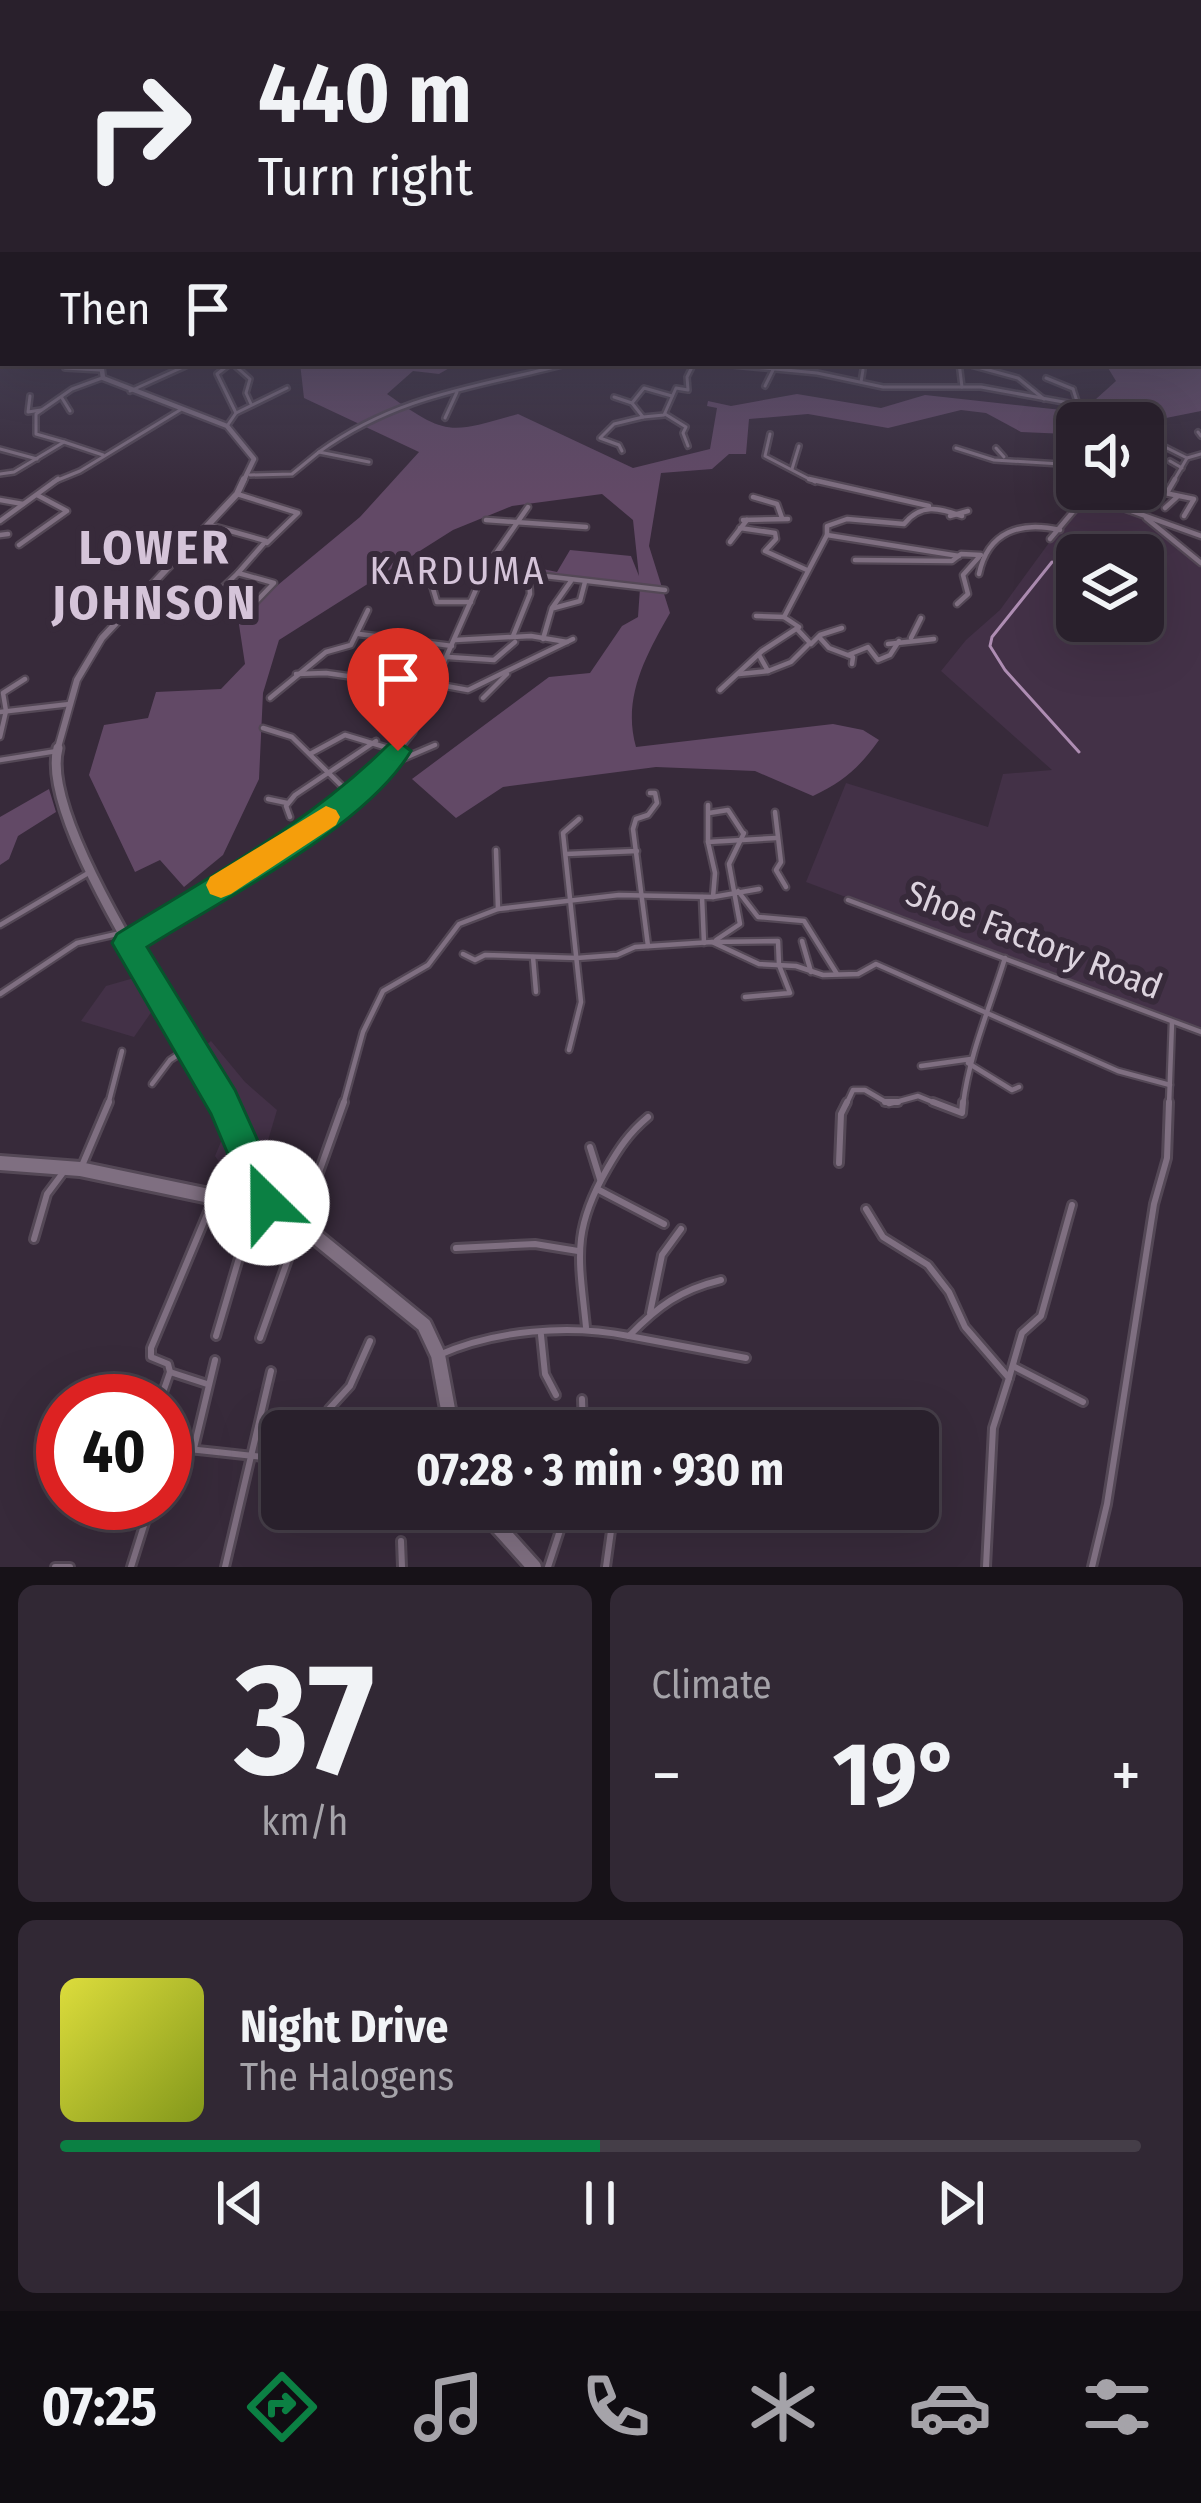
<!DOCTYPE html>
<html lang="en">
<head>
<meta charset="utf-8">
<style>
	body { margin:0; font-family:"Fira Sans Condensed",sans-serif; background:#312834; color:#f1f3f6; height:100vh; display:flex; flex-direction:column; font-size:45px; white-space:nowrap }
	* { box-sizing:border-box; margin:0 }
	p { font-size:39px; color:#a5a3a9 }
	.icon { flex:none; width:66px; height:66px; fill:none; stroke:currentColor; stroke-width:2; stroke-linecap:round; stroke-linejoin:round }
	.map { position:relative; height:1567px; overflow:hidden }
	.side { display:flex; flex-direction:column; gap:18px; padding:18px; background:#171218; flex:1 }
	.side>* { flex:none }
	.hud { position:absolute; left:0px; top:0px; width:1203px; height:366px; box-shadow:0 12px 48px #0002,0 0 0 3px #453e48; background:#29202c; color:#f1f3f6; overflow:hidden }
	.tools { position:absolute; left:1056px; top:402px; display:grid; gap:24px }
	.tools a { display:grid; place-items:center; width:108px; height:108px; border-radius:18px; background:#29202c; box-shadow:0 12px 48px #0002,0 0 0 3px #453e48; font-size:60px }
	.speed { position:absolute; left:36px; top:1374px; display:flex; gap:24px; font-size:60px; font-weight:700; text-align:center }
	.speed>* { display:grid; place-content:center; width:156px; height:156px; border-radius:50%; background:#29202c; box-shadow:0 12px 48px #0002,0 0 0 3px #453e48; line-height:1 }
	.speed .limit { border:18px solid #d22; background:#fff; color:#111 }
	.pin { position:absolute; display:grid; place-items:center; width:102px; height:102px; color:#fff; margin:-123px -51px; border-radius:50% 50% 50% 0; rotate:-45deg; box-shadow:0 0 12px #0007 }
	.pin .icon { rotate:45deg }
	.me { position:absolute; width:132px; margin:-66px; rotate:337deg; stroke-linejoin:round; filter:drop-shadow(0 0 9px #0008) }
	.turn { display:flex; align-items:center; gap:42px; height:252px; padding:0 60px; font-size:54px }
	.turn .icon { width:156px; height:156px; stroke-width:2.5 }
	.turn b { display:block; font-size:84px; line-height:102px }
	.then { display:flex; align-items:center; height:114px; padding:0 60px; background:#0003; gap:24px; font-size:45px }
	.big { font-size:90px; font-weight:700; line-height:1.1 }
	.side .widget { flex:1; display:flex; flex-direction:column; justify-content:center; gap:18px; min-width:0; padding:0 42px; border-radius:18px; background:#312834 }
	.side .dial { align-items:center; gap:0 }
	.dial b { font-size:156px; line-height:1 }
	.song { display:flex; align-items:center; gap:36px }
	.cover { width:144px; height:144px; border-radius:18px; background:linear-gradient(135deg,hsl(60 70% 55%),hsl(70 70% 35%)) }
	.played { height:12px; border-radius:6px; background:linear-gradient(90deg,#0b8043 50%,#453e48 50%) }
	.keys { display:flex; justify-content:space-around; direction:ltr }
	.heat { display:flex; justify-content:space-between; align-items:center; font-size:66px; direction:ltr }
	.side .tiles { flex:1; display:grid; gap:18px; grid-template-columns:1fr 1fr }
	.widget:last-child { grid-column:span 2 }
	.trip { position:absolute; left:261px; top:1410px; width:678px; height:120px; border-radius:18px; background:#29202c; box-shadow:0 12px 48px #0002,0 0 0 3px #453e48; font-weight:700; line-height:120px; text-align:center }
	.tab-bar { display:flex; height:192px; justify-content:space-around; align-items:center; background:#100d12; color:#a5a3a9 }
	.tab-bar .icon { width:84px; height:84px }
	.tab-bar .selected { color:#0b8043 }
	.tab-bar b { font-size:54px; color:#f1f3f6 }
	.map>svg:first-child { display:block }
	.built { fill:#433147; fill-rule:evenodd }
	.green { fill:#624966 }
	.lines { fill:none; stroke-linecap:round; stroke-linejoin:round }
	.stream { stroke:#ae8db3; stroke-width:3 }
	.minor-far2-casing { stroke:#544856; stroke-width:8 }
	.minor-far1-casing { stroke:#544856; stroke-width:9 }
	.minor-casing { stroke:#544856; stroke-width:12 }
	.tertiary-far3-casing { stroke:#544856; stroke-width:9 }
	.tertiary-far2-casing { stroke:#544856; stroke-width:10 }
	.tertiary-far1-casing { stroke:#544856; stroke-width:15 }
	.tertiary-casing { stroke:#544856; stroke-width:16 }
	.secondary-casing { stroke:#544856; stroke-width:20 }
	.minor-far2 { stroke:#7f6f81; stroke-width:3 }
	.minor-far1 { stroke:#7f6f81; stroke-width:4.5 }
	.minor { stroke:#7f6f81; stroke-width:6 }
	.tertiary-far3 { stroke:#7f6f81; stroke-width:4.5 }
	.tertiary-far2 { stroke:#7f6f81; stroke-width:6 }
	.tertiary-far1 { stroke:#7f6f81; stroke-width:9 }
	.tertiary { stroke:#7f6f81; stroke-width:10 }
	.secondary { stroke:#7f6f81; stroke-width:14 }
	.route { fill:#0b8043; stroke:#07532c; stroke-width:3 }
	.slow { fill:#f59e0b }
	.labels { text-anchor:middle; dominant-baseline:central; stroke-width:12; stroke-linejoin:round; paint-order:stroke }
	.street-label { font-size:36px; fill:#dcd3de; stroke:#372a3a }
	.neighbourhood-label { font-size:39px; letter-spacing:3px; fill:#d5c4d9; stroke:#372a3a }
	.district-label { font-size:48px; font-weight:bold; letter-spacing:3px; fill:#d5c4d9; stroke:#372a3a }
</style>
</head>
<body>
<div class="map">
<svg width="1201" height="1567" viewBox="0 0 1201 1567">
	<rect width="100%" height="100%" fill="#372a3a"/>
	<g class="built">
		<path d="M1091,496L1136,512L1201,565V1031L806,882L846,783L988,827L1003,774L1052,770L941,671L966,640L1000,610L1067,518ZM1077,555H1143V621H1077Z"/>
		<polygon points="141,976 157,1004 134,1037 81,1021 106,986"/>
		<polygon points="211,1041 245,1082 277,1110 249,1205 215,1156 223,1137 183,1064"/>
	</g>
	<g class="green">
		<polygon points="1201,360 1201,411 1141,423 1092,423 1086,408 1116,381 1105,363"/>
		<path d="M300,363H458L439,374L413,371L387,394C447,436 448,434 518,414L633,468L710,449L717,408L707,406L708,401L731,406L797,394L881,408L925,395L1080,412L1079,419H1070L1067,434L1021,432L986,413L961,410L888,428L808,414L749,419L746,454H729L712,469L661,473L649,546L670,613C646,655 622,698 636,747L833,724L863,730L879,740C859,768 843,782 813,796L755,771L656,767L503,787L456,818L412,779L549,677L590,673L622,626L638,617L640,588L535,574L538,568L557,572L570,550L631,556L639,576L633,520L602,494L512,506L453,530L279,640L263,693L259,779L223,855L184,887L160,860L135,872L89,775L104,725L148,718L156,692L221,689L245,664L238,618L360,517L419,452L304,398Z"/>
		<polygon points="49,789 56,812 18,836 9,859 0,865 0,817"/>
	</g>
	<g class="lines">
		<polyline class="stream" points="1052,562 992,637 990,646 1005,670 1079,752"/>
		<defs>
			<g id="minor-far2">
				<polyline points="231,363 217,374 236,413"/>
				<polyline points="232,363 250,379 246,393 251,404"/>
				<polyline points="711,363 817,373 883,387 981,387 1080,405"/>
				<polyline points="959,363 962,387"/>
				<polyline points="963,363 1018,378 1044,399"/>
				<polyline points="65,368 100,370"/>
				<polyline points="1046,378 1073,389"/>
				<polyline points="861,382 863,370"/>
				<polyline points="765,386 774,368"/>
				<polyline points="1073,389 1084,423"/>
				<polyline points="130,391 192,363"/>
				<polyline points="30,396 28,412 41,410"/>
				<polyline points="614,397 632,403 643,417 664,415 676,388 688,390 687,377 694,363"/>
				<polyline points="62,398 70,411"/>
				<polyline points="632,403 644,388 672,396"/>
				<polyline points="665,414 686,427 683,433 688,446"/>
				<polyline points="445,418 457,392"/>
				<polyline points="227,426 236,413 287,388"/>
				<polyline points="1198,432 1201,436"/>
				<polyline points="770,434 765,456 815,482"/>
				<polyline points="1143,436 1187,458"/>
				<polyline points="64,442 36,434 36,414 72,389 102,378"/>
				<polyline points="956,448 994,460 1077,465"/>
				<polyline points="996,448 1004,457"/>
				<polyline points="0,449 37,459"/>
				<polyline points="622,451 619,445 600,438 614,424 643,417"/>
				<path d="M319,452C399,394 478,387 571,363"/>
				<polyline points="1170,461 1182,468"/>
				<polyline points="792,469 799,446"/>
				<polyline points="0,474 14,472 64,442 103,455"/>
				<polyline points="250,475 292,474 319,452 369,462"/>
				<polyline points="53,482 80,471 180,410"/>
				<polyline points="1173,482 1187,458 1201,454"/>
			</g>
			<g id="minor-far1">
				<polyline points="809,479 929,506"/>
				<polyline points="1104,489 1131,508 1168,491 1175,479"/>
				<polyline points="1165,493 1194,499 1184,516"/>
				<polyline points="237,494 298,513 267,543"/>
				<polyline points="753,497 777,504 782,518"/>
				<polyline points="0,500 23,504"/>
				<polyline points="1165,508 1177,497"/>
				<polyline points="950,516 968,511"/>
				<polyline points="1146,518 1201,563"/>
				<polyline points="486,520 586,527"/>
				<polyline points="743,520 788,519"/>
				<polyline points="0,521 58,479"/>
				<polyline points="209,525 266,541 238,573 274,583 250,608"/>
				<polyline points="740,528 775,533 776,539 765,551 807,570"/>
				<polyline points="0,535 8,534"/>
				<path d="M827,535V526L847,519L904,524C921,503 939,508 962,516"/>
				<polyline points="1050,539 1087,495 1201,536"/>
				<polyline points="730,542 747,520"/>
				<polyline points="19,545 67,511 37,495"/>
				<polyline points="855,560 952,561 961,554 981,555"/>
				<polyline points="485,569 665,590"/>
				<path d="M979,574C988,531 1021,521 1060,530"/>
				<polyline points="406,578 431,582 437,602 471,602"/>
				<polyline points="431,582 438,566"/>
				<polyline points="214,596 238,573"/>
				<polyline points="957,604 968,594 963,575 979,557"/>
				<polyline points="554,608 580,601 585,582"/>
				<polyline points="784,617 827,535 959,556"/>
				<polyline points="797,629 811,644 820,635 842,628"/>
				<polyline points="359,634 452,646"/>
				<polyline points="379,636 375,653 391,660"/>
				<polyline points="513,636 530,594 529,575"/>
				<polyline points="820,638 829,648 853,657 852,664"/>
				<polyline points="911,638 921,618"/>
				<polyline points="543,639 552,608 571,581"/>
				<polyline points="455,640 531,636 567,642"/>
				<polyline points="888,644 934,639"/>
				<polyline points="848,655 868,647 878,660 890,655 899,641"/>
				<polyline points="448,657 494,660 515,642"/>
				<polyline points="768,671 791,662 808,645"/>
				<polyline points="393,672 403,684"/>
				<polyline points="296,674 326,673 432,688"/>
				<polyline points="739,674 768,671 759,655"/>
				<polyline points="435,684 468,690 573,639"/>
				<polyline points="720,690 762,651 799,627 784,617 756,616"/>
				<polyline points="270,698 326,652 351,645 368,610"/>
				<polyline points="483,698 507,674"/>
				<polyline points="0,712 70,704"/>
				<polyline points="384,726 395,716 418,719"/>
				<polyline points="263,728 292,737 353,797"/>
				<polyline points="0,737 6,711 3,693 25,679"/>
				<polyline points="310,754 345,735 398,751"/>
				<polyline points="0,760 57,751"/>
				<polyline points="386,766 435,745"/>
				<polyline points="268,799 287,803"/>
				<polyline points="708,805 708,842"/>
				<polyline points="775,812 781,862 776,870 786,887"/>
				<polyline points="709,813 728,810 743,833"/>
				<polyline points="290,817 286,806 295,795 376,741"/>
				<polyline points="496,850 498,909"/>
				<polyline points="566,854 637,851"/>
				<polyline points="738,891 758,917 804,921 837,974"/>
				<polyline points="702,897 704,943"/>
				<polyline points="713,897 715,873 708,842 776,838"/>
				<polyline points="848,900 1201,1032"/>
				<polyline points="0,925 90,872"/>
				<polyline points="716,940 740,924 729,864 744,833"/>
				<polyline points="802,941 811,972"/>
				<polyline points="712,942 778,941 779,965 790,993 745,997"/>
				<polyline points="128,943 310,830 386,766 413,732 485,569 528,507"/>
				<polyline points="648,946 633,829 636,819 648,815 657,803 655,793 650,793"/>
				<polyline points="463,954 475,960 485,955 577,958 617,955 635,947 712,942 759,964 796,966 823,975 858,974 876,964 1118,1071 1170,1085"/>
				<polyline points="533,957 536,992"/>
				<polyline points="0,994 77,943 121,933"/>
				<polyline points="569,1050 581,1002 563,833 579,819"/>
				<polyline points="968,1063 1012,1090 1019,1087"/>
				<polyline points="921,1066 971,1059"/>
				<polyline points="152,1084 170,1060 190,1047"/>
				<polyline points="108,1105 122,1051"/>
				<polyline points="343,1105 363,1032 383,991 428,965 459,924 498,909 619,895 713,897 759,889"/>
				<polyline points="846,1105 853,1090 865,1090 889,1104 918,1096 940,1105"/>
				<path d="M963,1105C969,1055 990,1007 1005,958"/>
				<polyline points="1169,1105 1172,1022"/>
			</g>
			<g id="minor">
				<polyline points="885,1102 898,1102"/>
				<polyline points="933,1102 962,1113 963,1102"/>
				<polyline points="590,1147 600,1179"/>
				<polyline points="839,1163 841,1114 847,1102"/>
				<polyline points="81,1168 109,1102"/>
				<polyline points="597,1189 664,1224"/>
				<polyline points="866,1209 883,1237 928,1265 949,1292 965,1327 1009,1378 993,1428 986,1567"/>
				<polyline points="34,1239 47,1194 65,1170"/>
				<polyline points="456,1248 535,1244 578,1251"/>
				<polyline points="650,1313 662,1255 681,1229"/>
				<path d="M586,1327C579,1258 571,1232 607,1169C619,1148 629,1133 648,1117"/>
				<polyline points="541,1335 545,1374 556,1395"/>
				<polyline points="216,1336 252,1214"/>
				<polyline points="629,1336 746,1358"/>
				<polyline points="260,1338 344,1102"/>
				<path d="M439,1355C495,1330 569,1324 629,1336C658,1306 680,1290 721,1280"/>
				<polyline points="1013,1366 1083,1402"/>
				<polyline points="170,1372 207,1384"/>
				<polyline points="1009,1378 1022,1333 1041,1316 1072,1205"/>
				<polyline points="582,1399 583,1431"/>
				<polyline points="98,1401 103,1384"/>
				<polyline points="160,1401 170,1372 168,1364 151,1357 151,1348 213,1200"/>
				<polyline points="325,1431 329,1409 350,1386 370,1341"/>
				<polyline points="165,1439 170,1447 282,1459"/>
				<polyline points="194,1448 215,1360"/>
				<polyline points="165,1463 170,1447"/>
				<polyline points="401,1541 402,1567"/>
				<polyline points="55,1567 70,1567"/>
				<polyline points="131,1567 151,1503"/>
				<polyline points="225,1567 271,1371"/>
				<polyline points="548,1567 567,1509"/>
				<polyline points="606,1567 614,1509"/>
				<polyline points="1092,1567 1107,1504 1154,1204 1167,1158 1169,1102"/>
			</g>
			<polyline id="tertiary-far3" points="101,363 103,378 227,426 254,459 243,482"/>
			<polyline id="tertiary-far2" points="57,751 77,680 102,638 237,494 244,479"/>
			<path id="tertiary-far1" d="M58,748C38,823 186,1031 224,1105"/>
			<polyline id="tertiary" points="223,1102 269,1213"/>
			<g id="secondary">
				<polyline points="0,1163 80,1169 214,1197 300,1224 424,1325 438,1355 452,1431"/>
				<polyline points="482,1509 534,1567"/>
			</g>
		</defs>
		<use href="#minor-far2" class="minor-far2-casing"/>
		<use href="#minor-far1" class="minor-far1-casing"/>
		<use href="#minor" class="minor-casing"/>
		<use href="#tertiary-far3" class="tertiary-far3-casing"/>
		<use href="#tertiary-far2" class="tertiary-far2-casing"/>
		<use href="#tertiary-far1" class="tertiary-far1-casing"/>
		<use href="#tertiary" class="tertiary-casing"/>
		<use href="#secondary" class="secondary-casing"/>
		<use href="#minor-far2" class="minor-far2"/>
		<use href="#minor-far1" class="minor-far1"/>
		<use href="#minor" class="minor"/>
		<use href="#tertiary-far3" class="tertiary-far3"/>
		<use href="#tertiary-far2" class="tertiary-far2"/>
		<use href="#tertiary-far1" class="tertiary-far1"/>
		<use href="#tertiary" class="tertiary"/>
		<use href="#secondary" class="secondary"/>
	</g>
	<linearGradient id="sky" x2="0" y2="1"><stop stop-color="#1e1720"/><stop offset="0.56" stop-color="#4d4a60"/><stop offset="1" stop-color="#4d4a60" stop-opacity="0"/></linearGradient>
	<rect width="1201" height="495" fill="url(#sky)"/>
	<path class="route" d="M398,741L411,751C365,828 224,898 147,947L235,1090L280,1190L285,1203L280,1216L267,1222L254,1216L211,1114L112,943L117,934C212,875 310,823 389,744Z"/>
	<polygon class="slow" points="326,806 336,810 340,817 336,825 231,894 221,898 210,894 206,885 210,877"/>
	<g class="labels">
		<g class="street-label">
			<text transform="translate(1034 940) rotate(21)">Shoe Factory Road</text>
		</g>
		<g class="neighbourhood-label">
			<text x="458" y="571">KARDUMA</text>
		</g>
		<g class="district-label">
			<text x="155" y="548">LOWER<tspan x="155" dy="55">JOHNSON</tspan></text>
		</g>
	</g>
</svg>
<div class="tools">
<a><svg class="icon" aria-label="sound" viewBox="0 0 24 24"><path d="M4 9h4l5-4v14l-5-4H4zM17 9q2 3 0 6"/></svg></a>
<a><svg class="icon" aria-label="layers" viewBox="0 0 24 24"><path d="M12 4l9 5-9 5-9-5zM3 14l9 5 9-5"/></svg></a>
</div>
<div class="speed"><div class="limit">40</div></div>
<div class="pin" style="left:398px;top:751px;background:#d93025"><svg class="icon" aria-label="arrive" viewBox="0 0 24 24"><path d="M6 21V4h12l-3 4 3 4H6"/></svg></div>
<svg class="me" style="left:267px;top:1203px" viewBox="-20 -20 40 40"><circle r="19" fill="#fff"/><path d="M0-13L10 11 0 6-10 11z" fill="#0b8043"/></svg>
<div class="trip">07:28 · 3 min · 930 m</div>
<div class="hud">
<div class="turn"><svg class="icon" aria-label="right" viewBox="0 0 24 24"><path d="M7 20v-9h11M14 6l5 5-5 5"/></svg><div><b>440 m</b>Turn right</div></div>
<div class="then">Then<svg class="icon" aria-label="arrive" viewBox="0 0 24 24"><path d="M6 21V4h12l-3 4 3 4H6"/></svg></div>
</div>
</div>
<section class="side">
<div class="tiles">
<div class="widget dial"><b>37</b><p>km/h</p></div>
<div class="widget"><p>Climate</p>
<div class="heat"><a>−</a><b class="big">19°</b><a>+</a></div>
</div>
<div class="widget">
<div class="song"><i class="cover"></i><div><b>Night Drive</b><p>The Halogens</p></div></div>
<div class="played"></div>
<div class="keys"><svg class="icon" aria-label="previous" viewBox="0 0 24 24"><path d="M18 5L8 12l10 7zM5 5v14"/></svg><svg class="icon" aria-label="pause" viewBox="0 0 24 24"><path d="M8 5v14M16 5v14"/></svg><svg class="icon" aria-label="next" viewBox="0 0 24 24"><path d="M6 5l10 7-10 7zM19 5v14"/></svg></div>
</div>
</div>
</section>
<nav class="tab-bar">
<b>07:25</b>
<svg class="icon selected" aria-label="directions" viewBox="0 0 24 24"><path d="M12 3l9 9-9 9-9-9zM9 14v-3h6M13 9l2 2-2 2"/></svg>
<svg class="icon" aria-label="music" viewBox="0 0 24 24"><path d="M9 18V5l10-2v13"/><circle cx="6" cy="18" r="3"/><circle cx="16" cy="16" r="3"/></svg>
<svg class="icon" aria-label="phone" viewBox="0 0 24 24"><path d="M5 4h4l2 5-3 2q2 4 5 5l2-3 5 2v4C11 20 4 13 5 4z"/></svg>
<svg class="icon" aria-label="climate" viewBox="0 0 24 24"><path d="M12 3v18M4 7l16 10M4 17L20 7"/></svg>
<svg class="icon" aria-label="car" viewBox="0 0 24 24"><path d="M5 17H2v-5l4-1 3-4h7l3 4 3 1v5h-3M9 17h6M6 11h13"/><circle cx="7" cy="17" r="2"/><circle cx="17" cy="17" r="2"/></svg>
<svg class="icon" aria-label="filters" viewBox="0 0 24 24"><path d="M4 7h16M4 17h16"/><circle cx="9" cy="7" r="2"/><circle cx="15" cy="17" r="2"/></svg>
</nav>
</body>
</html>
